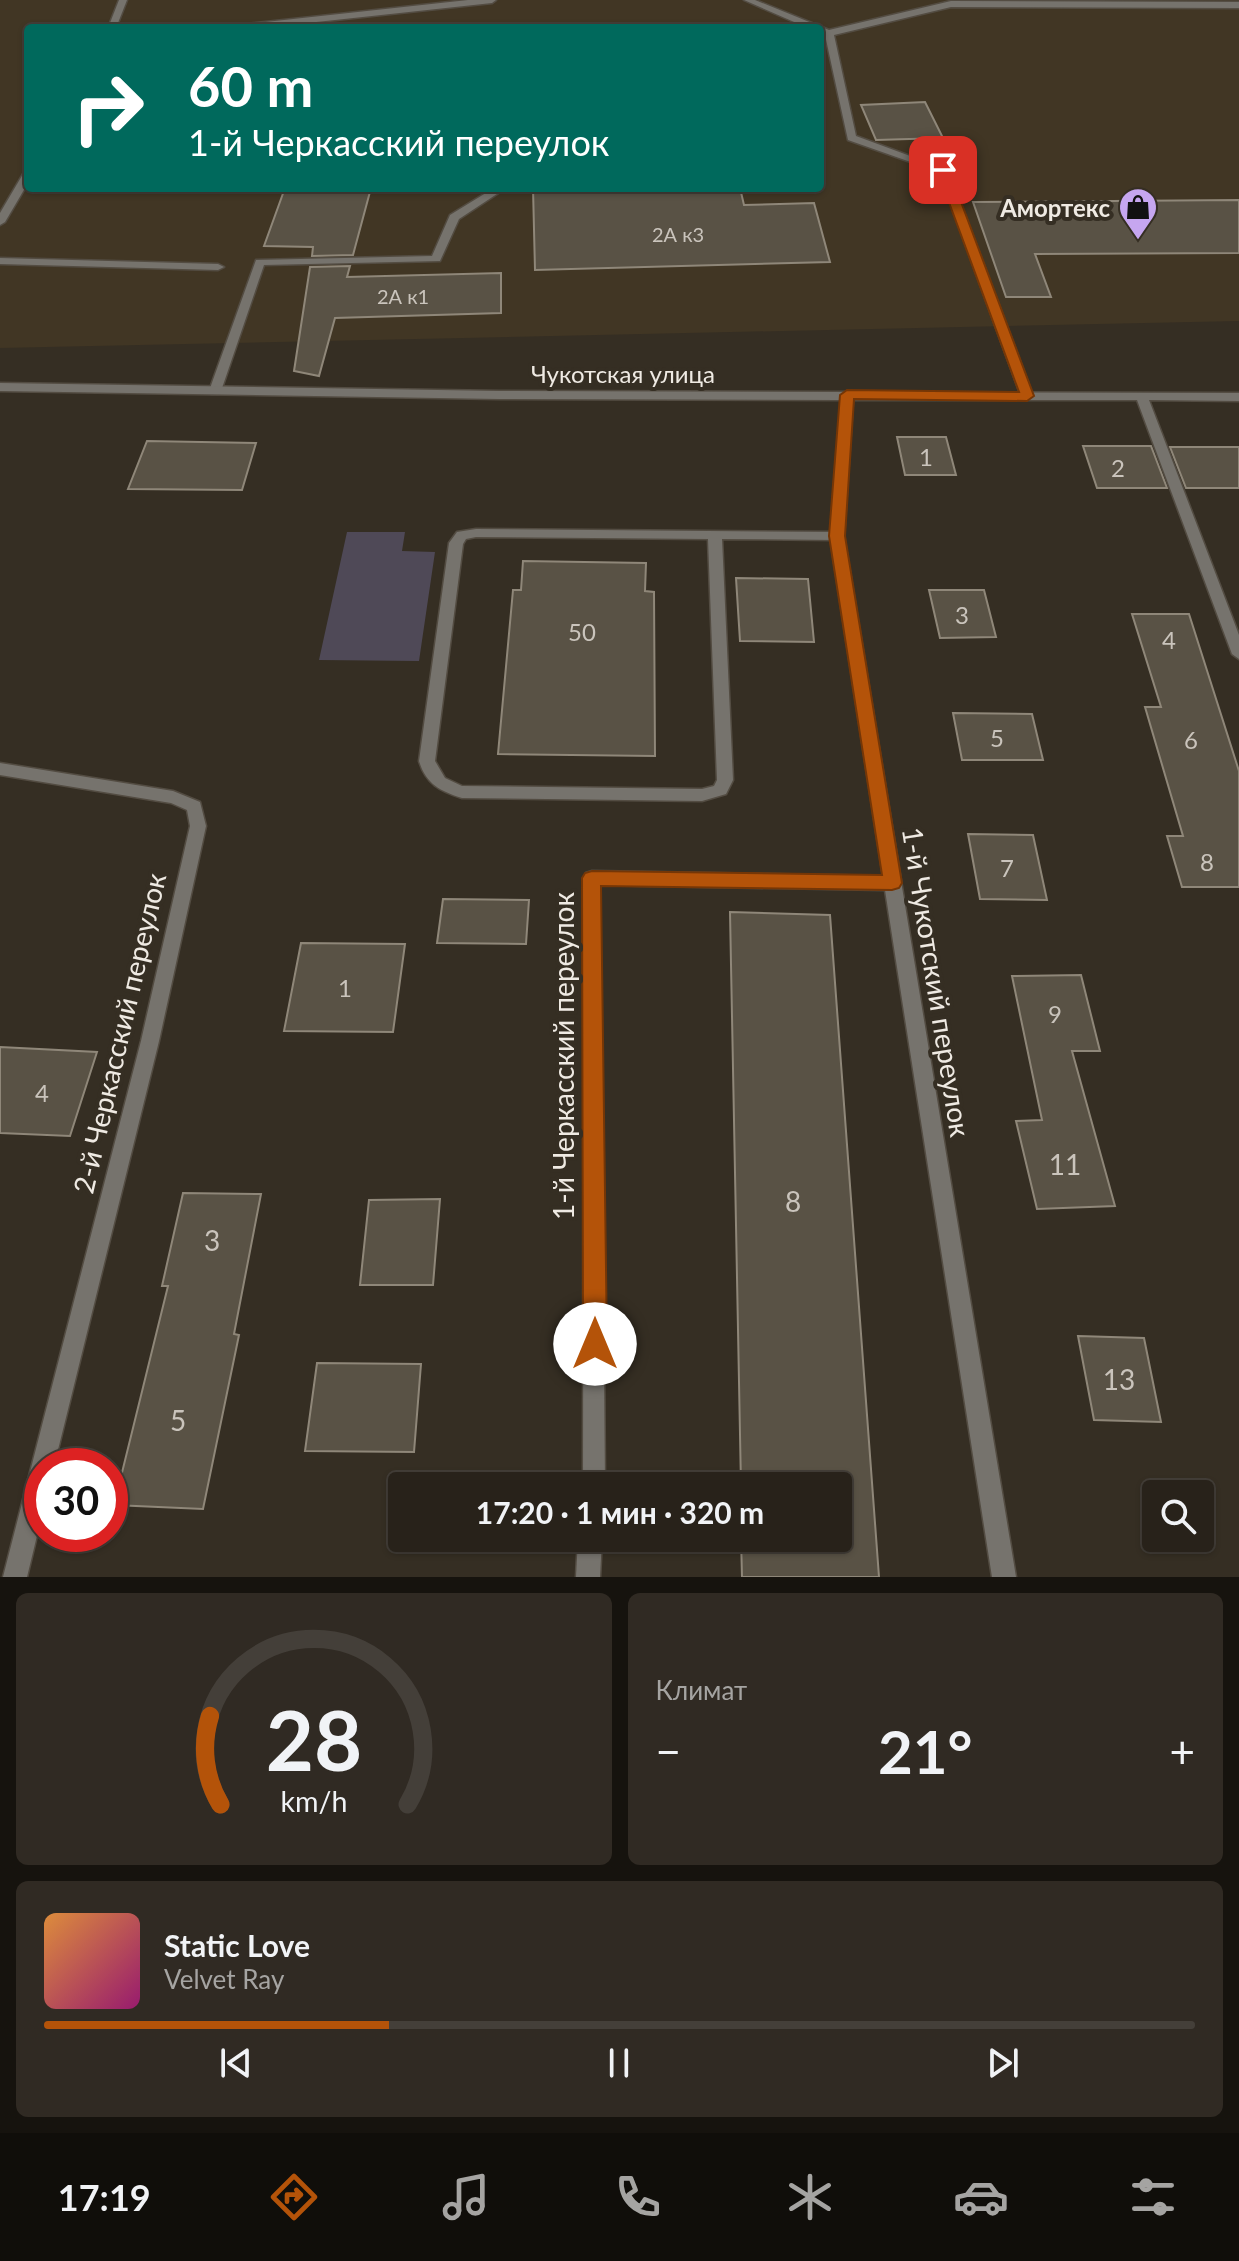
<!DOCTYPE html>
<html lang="ru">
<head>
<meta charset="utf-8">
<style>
	body { margin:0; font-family:Lato,sans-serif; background:#302a23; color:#f1f3f6; height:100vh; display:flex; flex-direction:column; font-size:30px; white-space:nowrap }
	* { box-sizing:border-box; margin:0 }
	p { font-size:26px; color:#a5a4a2 }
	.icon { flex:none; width:44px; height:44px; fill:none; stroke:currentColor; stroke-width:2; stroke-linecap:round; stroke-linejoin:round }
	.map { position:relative; height:1577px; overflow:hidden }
	.sheet { display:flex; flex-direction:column; gap:16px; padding:16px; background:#16130e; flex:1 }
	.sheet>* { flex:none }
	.hud { position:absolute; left:24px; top:24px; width:800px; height:168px; border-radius:8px; box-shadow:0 2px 6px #0004,0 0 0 2px #443f39; background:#00695c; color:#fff; overflow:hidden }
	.controls { position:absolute; left:1142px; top:1480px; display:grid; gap:16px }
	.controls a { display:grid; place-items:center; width:72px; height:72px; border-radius:8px; background:#28221a; box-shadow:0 2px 6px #0004,0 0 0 2px #443f39; font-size:40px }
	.speed { position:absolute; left:24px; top:1448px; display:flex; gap:16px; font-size:40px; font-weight:700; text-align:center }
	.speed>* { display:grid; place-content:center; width:104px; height:104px; border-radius:50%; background:#28221a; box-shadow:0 2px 6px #0004,0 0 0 2px #443f39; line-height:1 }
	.speed .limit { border:12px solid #d22; background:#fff; color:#111 }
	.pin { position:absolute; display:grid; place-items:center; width:68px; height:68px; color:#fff; margin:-34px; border-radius:16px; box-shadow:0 4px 12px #0006 }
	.me { position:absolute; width:88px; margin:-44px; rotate:0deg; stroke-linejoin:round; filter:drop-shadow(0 0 6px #0008) }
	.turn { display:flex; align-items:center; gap:28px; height:168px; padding:0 32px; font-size:36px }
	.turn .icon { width:104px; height:104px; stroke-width:2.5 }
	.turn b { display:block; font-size:56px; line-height:68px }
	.big { font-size:60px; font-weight:700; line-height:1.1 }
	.sheet .tile { flex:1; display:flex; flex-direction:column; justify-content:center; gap:12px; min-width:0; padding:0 28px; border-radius:12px; background:#302a23 }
	.sheet .dial { align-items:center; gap:0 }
	.dial svg { height:208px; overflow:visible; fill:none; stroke:#443f39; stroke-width:7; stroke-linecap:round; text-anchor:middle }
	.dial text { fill:#f1f3f6; stroke:none }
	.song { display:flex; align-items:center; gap:24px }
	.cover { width:96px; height:96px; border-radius:12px; background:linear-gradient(135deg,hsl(30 70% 55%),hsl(320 70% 35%)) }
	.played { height:8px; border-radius:4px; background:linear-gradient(90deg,#b45309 30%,#443f39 30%) }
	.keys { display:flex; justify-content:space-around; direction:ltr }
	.heat { display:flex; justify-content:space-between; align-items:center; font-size:44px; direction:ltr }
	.sheet .tiles { flex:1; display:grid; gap:16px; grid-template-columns:1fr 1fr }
	.tile:last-child { grid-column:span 2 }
	.trip { position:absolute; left:388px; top:1472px; width:464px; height:80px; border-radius:8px; background:#28221a; box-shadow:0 2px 6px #0004,0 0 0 2px #443f39; font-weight:700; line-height:80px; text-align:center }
	.tabs { display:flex; height:128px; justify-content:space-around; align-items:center; background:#100e0a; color:#a5a4a2 }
	.tabs .icon { width:56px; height:56px }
	.tabs .on { color:#b45309 }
	.tabs b { font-size:36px; color:#f1f3f6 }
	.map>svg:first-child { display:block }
	.built { fill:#413624; fill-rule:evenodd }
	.green { fill:#4f4957 }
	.building { fill:#595245; stroke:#8f8779; stroke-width:2 }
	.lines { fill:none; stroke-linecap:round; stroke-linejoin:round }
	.lane-casing { stroke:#534c42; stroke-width:3 }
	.street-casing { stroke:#534c42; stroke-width:3 }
	.lane { fill:#76736d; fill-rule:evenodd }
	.street { fill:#76736d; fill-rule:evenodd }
	.route { fill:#b45309; stroke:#753606; stroke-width:2 }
	.labels { text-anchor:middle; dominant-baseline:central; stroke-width:8; stroke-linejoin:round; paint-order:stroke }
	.far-number-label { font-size:20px; fill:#cac4bc }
	.far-poi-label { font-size:24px; font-weight:bold; fill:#efeae3; stroke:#352e23; text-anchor:end }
	.far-street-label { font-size:24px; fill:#efeae3; stroke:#352e23 }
	.number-label { font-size:24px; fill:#cac4bc }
	.street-label { font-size:28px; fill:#efeae3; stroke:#352e23 }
	.near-number-label { font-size:28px; fill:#cac4bc }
</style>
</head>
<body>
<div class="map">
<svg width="1239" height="1577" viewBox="0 0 1239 1577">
	<rect width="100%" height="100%" fill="#352e23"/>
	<path class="built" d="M0,0H1239V321L0,348ZM28,28H820V188H28Z"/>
	<polygon class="green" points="347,532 405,532 402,551 435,552 419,661 319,660"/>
	<g class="building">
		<polygon points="925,102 943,138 876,140 861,105"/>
		<polygon points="285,188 371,188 353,255 312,256 313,247 264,246"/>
		<polygon points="533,188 740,188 744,205 814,203 830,262 535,270"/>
		<polygon points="1239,200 1239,253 1035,254 1051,297 1006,297 973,202"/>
		<polygon points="350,266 347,277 501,273 501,313 335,318 319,376 294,371 310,267"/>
		<polygon points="897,437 946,437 956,475 905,475"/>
		<polygon points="147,441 256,443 242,490 128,489"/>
		<polygon points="1083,446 1151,446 1167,488 1097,488"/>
		<polygon points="1170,447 1239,447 1239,488 1186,488"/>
		<polygon points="523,561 646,563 645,591 654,592 655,756 498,754 513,590 521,590"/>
		<polygon points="736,578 808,579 814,642 740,641"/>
		<polygon points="929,590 984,590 996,637 940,638"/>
		<polygon points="1132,614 1189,614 1239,771 1239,887 1182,887 1167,836 1183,836 1145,707 1161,707"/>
		<polygon points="953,713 1032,714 1043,760 962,760"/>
		<polygon points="968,834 1033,835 1047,900 980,899"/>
		<polygon points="443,899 529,900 526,944 437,943"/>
		<polygon points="730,912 830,915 879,1577 742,1577 741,1538 838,1538 838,1486 741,1486"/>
		<polygon points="301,943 405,944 393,1032 284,1031"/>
		<polygon points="1081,975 1100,1051 1072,1051 1115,1206 1037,1209 1016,1121 1042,1120 1012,976"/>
		<polygon points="0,1047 97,1052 70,1136 0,1133"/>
		<polygon points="183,1193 261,1194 234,1334 239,1335 203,1509 114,1505 168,1286 162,1286"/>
		<polygon points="440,1199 433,1285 360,1285 369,1200"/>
		<polygon points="1078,1336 1144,1338 1161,1422 1094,1420"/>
		<polygon points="317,1363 421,1364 414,1452 305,1451"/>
	</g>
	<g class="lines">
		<defs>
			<g id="lane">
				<polygon points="119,0 127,0 116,28 108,28"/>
				<polygon points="468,0 496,0 492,3 261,28 233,28 237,25"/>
				<polygon points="744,0 755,0 829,30 951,1 1239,2 1239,8 951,7 834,35 856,136 948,170 1033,396 1027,400 1021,396 939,172 848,140 825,35 820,33 820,28 808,28"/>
				<polygon points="28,171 28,183 5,222 0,225 0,213 23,174"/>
				<polygon points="494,188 506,188 459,219 440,261 264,265 221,391 219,394 211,394 209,391 256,260 432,256 450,215"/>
				<polygon points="0,258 218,264 224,267 218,270 0,264"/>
				<path d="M476,529L837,532L844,536L837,540L722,539L733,780L726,794L702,801L462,798C440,791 426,784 419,761L449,543L457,532ZM476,537L708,539L717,780L714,786L702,789L462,786L445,778L435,761L463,544L466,539Z"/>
			</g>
			<g id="street">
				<polygon points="0,383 499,391 1239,393 1239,401 1149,400 1239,635 1239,659 1232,654 1137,400 853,400 844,536 1016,1577 992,1577 885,890 600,885 605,1486 583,1486 584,878 586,873 592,871 883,876 830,536 841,400 499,399 0,391"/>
				<polygon points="0,763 173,791 200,802 206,826 159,1041 54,1466 42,1466 42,1515 27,1577 3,1577 141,1041 190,826 187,810 171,803 0,775"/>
				<polygon points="578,1538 602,1538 600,1577 576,1577"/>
			</g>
		</defs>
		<use href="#lane" class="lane-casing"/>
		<use href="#street" class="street-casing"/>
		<use href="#lane" class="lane"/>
		<use href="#street" class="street"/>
	</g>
	<polygon class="route" points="943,166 949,170 1034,396 1027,401 854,399 845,536 902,883 899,888 892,890 601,886 607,1344 603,1353 595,1356 586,1353 583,1344 582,878 585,873 592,871 882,875 829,536 840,395 847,390 1019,392 937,170"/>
	<defs>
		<symbol id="shop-pin" viewBox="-11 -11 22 30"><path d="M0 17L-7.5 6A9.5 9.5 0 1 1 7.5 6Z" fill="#c6a6f0" stroke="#352e23"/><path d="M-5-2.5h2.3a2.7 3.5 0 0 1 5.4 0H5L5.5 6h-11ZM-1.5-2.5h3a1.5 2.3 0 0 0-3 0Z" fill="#111"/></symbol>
	</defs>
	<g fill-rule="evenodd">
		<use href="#shop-pin" x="1116" y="185" width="44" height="60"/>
	</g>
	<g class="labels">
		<g class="far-number-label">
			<text x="678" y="234">2А к3</text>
			<text x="403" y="296">2А к1</text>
		</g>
		<g class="far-poi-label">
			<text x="1110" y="207">Амортекс</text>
		</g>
		<g class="far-street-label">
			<text x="623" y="373">Чукотская улица</text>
		</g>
		<g class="number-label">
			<text x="926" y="456">1</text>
			<text x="1118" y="467">2</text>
			<text x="962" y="614">3</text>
			<text x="582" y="631">50</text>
			<text x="1169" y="639">4</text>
			<text x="997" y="737">5</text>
			<text x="1191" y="739">6</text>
			<text x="1207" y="861">8</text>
			<text x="1007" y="867">7</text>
			<text x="345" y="987">1</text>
			<text x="1055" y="1013">9</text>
			<text x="42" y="1092">4</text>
		</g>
		<g class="street-label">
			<text transform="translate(937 982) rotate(81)">1-й Чукотский переулок</text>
			<text transform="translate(119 1033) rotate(-77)">2-й Черкасский переулок</text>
			<text transform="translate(563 1056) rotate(-90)">1-й Черкасский переулок</text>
		</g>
		<g class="near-number-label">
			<text x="1065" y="1164">11</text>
			<text x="793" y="1201">8</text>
			<text x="212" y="1240">3</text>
			<text x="1119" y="1379">13</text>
			<text x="178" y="1420">5</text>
		</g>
	</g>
</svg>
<div class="controls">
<a><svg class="icon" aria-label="search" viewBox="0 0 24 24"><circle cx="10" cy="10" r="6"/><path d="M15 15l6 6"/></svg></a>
</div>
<div class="speed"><div class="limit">30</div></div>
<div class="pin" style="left:943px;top:170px;background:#d93025"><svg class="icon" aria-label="arrive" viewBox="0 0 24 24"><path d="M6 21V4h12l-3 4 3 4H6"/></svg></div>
<svg class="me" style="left:595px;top:1344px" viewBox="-20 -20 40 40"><circle r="19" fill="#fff"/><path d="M0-13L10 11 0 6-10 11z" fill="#b45309"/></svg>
<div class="trip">17:20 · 1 мин · 320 m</div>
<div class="hud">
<div class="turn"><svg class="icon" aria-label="right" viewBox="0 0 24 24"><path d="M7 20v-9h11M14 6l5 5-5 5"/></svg><div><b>60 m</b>1-й Черкасский переулок</div></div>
</div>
</div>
<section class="sheet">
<div class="tiles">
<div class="tile dial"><svg viewBox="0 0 100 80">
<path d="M14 69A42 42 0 1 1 86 69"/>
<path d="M14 69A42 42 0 0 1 10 35" stroke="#b45309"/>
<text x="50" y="56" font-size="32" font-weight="700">28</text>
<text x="50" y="72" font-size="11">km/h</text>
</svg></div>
<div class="tile"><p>Климат</p>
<div class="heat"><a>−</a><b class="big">21°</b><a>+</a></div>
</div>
<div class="tile">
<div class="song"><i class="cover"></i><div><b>Static Love</b><p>Velvet Ray</p></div></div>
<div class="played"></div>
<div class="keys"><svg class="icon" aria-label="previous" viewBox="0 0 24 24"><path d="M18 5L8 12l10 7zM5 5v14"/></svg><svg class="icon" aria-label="pause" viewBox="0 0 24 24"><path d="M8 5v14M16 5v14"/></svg><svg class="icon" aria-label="next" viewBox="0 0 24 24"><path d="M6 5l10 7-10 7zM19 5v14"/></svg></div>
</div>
</div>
</section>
<nav class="tabs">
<b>17:19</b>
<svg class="icon on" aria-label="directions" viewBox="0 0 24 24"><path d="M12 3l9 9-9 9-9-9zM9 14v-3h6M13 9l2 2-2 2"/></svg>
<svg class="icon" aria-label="music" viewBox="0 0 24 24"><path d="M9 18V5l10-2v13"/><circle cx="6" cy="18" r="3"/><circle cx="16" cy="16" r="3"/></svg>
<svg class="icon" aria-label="phone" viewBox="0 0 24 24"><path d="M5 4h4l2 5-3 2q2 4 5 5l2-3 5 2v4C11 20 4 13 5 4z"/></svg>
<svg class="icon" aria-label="climate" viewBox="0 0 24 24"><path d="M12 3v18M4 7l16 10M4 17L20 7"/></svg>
<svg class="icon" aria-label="car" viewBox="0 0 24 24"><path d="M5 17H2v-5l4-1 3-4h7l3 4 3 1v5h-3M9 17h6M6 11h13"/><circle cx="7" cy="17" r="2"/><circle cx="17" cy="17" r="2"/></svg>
<svg class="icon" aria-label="filters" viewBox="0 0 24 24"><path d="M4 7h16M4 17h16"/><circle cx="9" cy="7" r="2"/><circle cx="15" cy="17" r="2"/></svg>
</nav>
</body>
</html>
